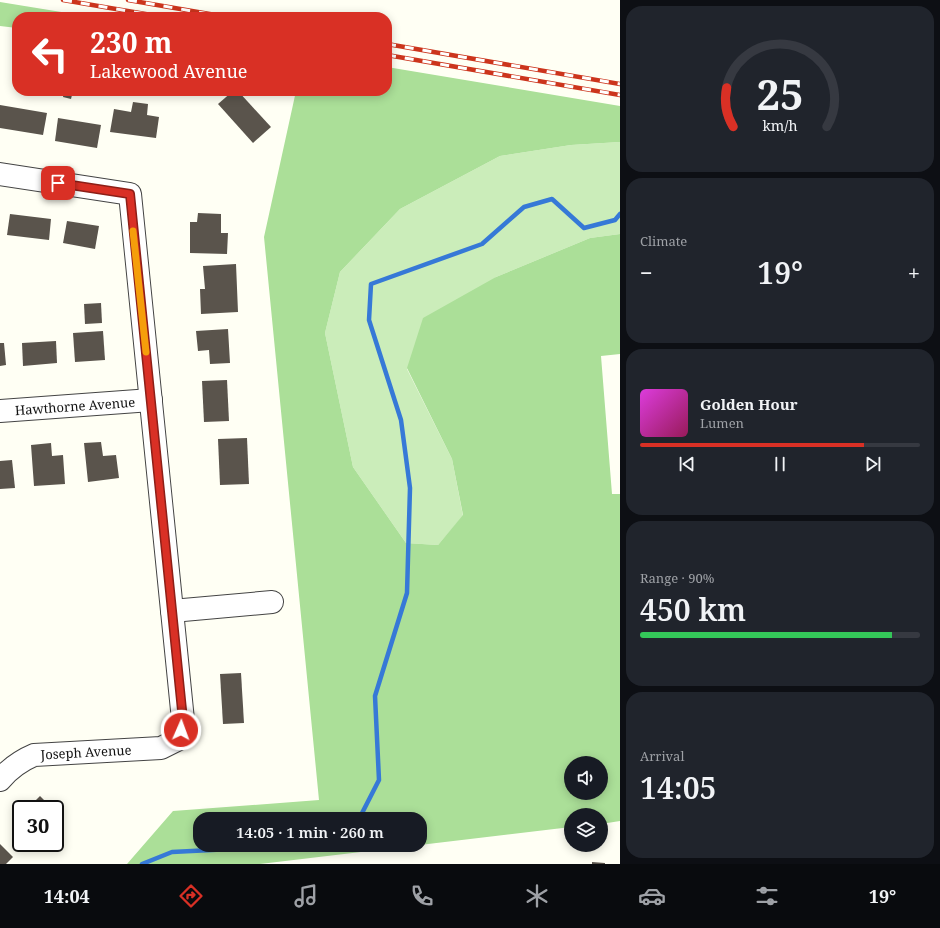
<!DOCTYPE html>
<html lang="en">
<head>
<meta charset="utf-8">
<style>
	body { margin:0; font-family:"Noto Serif",serif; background:#20242c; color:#f1f3f6; height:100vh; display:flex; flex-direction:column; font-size:15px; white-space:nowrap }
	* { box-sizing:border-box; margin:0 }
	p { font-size:13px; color:#9ea1a6 }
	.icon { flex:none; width:22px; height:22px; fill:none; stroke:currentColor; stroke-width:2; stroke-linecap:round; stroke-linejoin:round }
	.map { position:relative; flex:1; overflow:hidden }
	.details { display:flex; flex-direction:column; gap:6px; padding:6px; background:#0d0f14; width:320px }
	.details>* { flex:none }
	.banner { position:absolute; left:12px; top:12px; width:380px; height:84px; border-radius:16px; box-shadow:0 2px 10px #0003; background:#d93025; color:#fff; overflow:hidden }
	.tools { position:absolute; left:564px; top:756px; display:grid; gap:8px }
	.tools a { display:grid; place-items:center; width:44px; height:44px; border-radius:50%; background:#171b24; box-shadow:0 2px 10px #0003; font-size:20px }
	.speed { position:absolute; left:12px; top:800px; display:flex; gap:8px; font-size:20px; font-weight:700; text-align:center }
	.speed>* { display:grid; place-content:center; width:52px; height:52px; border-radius:50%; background:#171b24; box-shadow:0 2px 10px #0003; line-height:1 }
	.speed .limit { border:2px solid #111; border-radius:6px; background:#fff; color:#111 }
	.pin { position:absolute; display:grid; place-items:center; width:34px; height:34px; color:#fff; margin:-17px; border-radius:8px; box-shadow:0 2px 6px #0006 }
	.me { position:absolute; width:44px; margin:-22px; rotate:2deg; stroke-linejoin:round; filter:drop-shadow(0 0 3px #0008) }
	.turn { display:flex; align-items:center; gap:14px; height:84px; padding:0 12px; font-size:18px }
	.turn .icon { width:52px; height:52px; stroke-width:2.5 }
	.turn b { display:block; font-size:28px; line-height:34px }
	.big { font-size:30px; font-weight:600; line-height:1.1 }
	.details .widget { flex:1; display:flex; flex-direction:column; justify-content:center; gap:6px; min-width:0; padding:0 14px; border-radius:16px; background:#20242c }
	.details .dial { align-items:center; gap:0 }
	.dial svg { height:104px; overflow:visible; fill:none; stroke:#363941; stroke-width:7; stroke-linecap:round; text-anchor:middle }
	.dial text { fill:#f1f3f6; stroke:none }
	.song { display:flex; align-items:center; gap:12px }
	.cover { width:48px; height:48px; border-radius:6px; background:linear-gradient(135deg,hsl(300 70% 55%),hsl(330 70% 35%)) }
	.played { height:4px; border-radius:2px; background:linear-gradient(90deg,#d93025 80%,#363941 80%) }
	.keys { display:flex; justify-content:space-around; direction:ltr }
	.heat { display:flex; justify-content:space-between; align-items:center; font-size:22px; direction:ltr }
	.charge { height:6px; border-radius:3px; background:linear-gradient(90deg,#34c759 90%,#363941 0) }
	.trip { position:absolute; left:193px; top:812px; width:234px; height:40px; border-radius:16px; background:#171b24; box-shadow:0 2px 10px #0003; font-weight:600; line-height:40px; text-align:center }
	.tab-bar { display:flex; height:64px; justify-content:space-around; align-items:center; background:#090b0e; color:#9ea1a6 }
	.tab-bar .icon { width:28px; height:28px }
	.tab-bar .active { color:#d93025 }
	.tab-bar b { font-size:18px; color:#f1f3f6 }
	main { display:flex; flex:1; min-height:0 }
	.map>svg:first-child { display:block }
	.green { fill:#cbedba }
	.forest { fill:#abdf98; fill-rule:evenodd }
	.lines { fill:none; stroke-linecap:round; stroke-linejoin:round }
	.stream { stroke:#3679d7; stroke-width:4.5 }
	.building { fill:#5a544c }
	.minor-casing { stroke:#444; stroke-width:24 }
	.minor { stroke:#fff; stroke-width:22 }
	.rail-casing { stroke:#cc351d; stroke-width:4.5 }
	.rail { stroke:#fff; stroke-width:3; stroke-dasharray:9; stroke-linecap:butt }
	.route-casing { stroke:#8d1f18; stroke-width:10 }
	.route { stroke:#d93025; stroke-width:7 }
	.slow { stroke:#f59e0b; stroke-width:7 }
	.labels { text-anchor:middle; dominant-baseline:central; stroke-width:4; stroke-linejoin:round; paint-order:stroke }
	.street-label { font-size:13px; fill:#111; stroke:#fff }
</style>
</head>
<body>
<main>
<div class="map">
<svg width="620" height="864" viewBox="0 0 620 864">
	<rect width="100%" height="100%" fill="#fffff4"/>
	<polygon class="green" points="620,142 620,234 590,238 496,277 407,369 452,459 463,516 438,545 406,543 353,467 325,333 340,272 400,209 500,156 571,145"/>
	<g class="forest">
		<polygon points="0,2 92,17 17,17 17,28 0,26"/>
		<path d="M387,67L620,106V142L571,145L500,156L400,209L340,272L325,333L353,467L406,543L438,545L463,515L452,459L407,368L423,318L496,277L590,238L620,234V354L601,356L612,494H620V821L601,824V815H571V827L260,864H127L173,811L319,800L264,237L296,91H387ZM571,763H601V793H571ZM200,819H420V845H200Z"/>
	</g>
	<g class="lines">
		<g class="stream">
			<polyline points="359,819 379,780 375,696 407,593 410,488 401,420 369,320 371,284 482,244 524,207 552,199 584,228 615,220 620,214"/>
			<polyline points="142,864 172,852 308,845"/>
		</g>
	</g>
	<g class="building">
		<polygon points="64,91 73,91 71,99 63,97"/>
		<polygon points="233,91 238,91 271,127 253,143 218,104"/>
		<polygon points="133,102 148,104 147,115 159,117 156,138 110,132 114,109 131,112"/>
		<polygon points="0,105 47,113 43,135 0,128"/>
		<polygon points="58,118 101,125 97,148 55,141"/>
		<polygon points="198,213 221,214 221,233 228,233 227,254 190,253 190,222 197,222"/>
		<polygon points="10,214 51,219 49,240 7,235"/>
		<polygon points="67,221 99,226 95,249 63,243"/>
		<polygon points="236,264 238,312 201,314 200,289 205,289 203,266"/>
		<polygon points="101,303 102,323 85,324 84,304"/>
		<polygon points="228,329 230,363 210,364 209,350 198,351 196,331"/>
		<polygon points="103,331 105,360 75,362 73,333"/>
		<polygon points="56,341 57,363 23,366 22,343"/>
		<polygon points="0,343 4,343 6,365 0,366"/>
		<polygon points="227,380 229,421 204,422 202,381"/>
		<polygon points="247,438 249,484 220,485 218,439"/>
		<polygon points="101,442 103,456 116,455 119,478 88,482 84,443"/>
		<polygon points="51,443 52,456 63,455 65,484 34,486 31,445"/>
		<polygon points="12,460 15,488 0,489 0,461"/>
		<polygon points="241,673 244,723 223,724 220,674"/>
		<polygon points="40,796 53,809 27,809"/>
		<polygon points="21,815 21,831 13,823"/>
		<polygon points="0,844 13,857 6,864 0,864"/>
		<polygon points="592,862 605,863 605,864 592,864"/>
	</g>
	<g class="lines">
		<defs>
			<g id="minor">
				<path d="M0,174L130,194L183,720L179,739L161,748L34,755C20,761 10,768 0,780"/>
				<polyline points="0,411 151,400"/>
				<polyline points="172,611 272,602"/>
			</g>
		</defs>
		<use href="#minor" class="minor-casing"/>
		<use href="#minor" class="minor"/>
		<defs>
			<g id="rail">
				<polyline points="63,0 163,17"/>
				<polyline points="128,0 227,17"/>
				<polyline points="387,44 620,84"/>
				<polyline points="387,55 620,95"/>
			</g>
		</defs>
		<use href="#rail" class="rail-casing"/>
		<use href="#rail" class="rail"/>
	</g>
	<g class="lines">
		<defs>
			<polyline id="route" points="58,183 130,194 183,720 181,730"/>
		</defs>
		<use href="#route" class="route-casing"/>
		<use href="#route" class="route"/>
		<polyline class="slow" points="133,231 146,352"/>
	</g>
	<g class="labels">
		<g class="street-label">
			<text transform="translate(75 406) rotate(-4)">Hawthorne Avenue</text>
			<text transform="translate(86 752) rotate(-3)">Joseph Avenue</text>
		</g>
	</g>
</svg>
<div class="tools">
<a><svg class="icon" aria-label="sound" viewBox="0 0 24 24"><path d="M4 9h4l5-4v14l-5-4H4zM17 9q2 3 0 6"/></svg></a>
<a><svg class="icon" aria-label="layers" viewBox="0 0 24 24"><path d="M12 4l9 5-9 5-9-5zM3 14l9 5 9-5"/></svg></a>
</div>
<div class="speed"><div class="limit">30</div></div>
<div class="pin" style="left:58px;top:183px;background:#d93025"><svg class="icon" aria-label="arrive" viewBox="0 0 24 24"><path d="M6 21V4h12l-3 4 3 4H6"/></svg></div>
<svg class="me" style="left:181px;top:730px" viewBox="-20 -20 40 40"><circle r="17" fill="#d93025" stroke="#fff" stroke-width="3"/><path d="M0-11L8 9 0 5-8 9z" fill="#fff"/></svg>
<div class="trip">14:05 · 1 min · 260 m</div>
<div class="banner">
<div class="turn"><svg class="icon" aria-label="left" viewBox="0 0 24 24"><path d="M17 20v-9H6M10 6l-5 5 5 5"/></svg><div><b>230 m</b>Lakewood Avenue</div></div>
</div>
</div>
<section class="details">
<div class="widget dial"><svg viewBox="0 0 100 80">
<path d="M14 69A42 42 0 1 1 86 69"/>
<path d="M14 69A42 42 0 0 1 9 39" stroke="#d93025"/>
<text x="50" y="56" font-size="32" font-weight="700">25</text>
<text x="50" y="72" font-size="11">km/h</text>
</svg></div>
<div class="widget"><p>Climate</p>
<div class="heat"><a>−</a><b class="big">19°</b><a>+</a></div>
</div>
<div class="widget">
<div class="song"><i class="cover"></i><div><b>Golden Hour</b><p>Lumen</p></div></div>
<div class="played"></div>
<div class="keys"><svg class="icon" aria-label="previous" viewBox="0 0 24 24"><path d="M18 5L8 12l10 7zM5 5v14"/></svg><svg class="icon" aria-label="pause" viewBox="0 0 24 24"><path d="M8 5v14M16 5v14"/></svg><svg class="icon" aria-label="next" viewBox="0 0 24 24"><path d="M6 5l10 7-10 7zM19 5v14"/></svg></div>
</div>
<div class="widget"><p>Range · 90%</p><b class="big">450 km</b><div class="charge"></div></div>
<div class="widget"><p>Arrival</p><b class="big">14:05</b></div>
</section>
</main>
<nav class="tab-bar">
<b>14:04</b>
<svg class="icon active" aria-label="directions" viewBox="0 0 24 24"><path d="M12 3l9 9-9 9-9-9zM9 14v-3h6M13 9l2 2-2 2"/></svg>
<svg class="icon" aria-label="music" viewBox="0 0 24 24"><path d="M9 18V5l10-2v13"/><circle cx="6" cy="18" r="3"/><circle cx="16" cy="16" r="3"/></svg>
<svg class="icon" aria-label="phone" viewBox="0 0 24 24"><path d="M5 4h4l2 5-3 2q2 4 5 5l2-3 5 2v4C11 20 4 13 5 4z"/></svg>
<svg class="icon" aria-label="climate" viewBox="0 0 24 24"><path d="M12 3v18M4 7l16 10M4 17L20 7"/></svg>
<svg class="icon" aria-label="car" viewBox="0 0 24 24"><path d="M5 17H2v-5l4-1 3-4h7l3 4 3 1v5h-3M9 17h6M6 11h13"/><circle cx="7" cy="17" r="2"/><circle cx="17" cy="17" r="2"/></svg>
<svg class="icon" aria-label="filters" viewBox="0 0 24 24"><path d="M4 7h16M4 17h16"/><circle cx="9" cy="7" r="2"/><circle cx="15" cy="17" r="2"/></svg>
<b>19°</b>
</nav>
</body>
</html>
